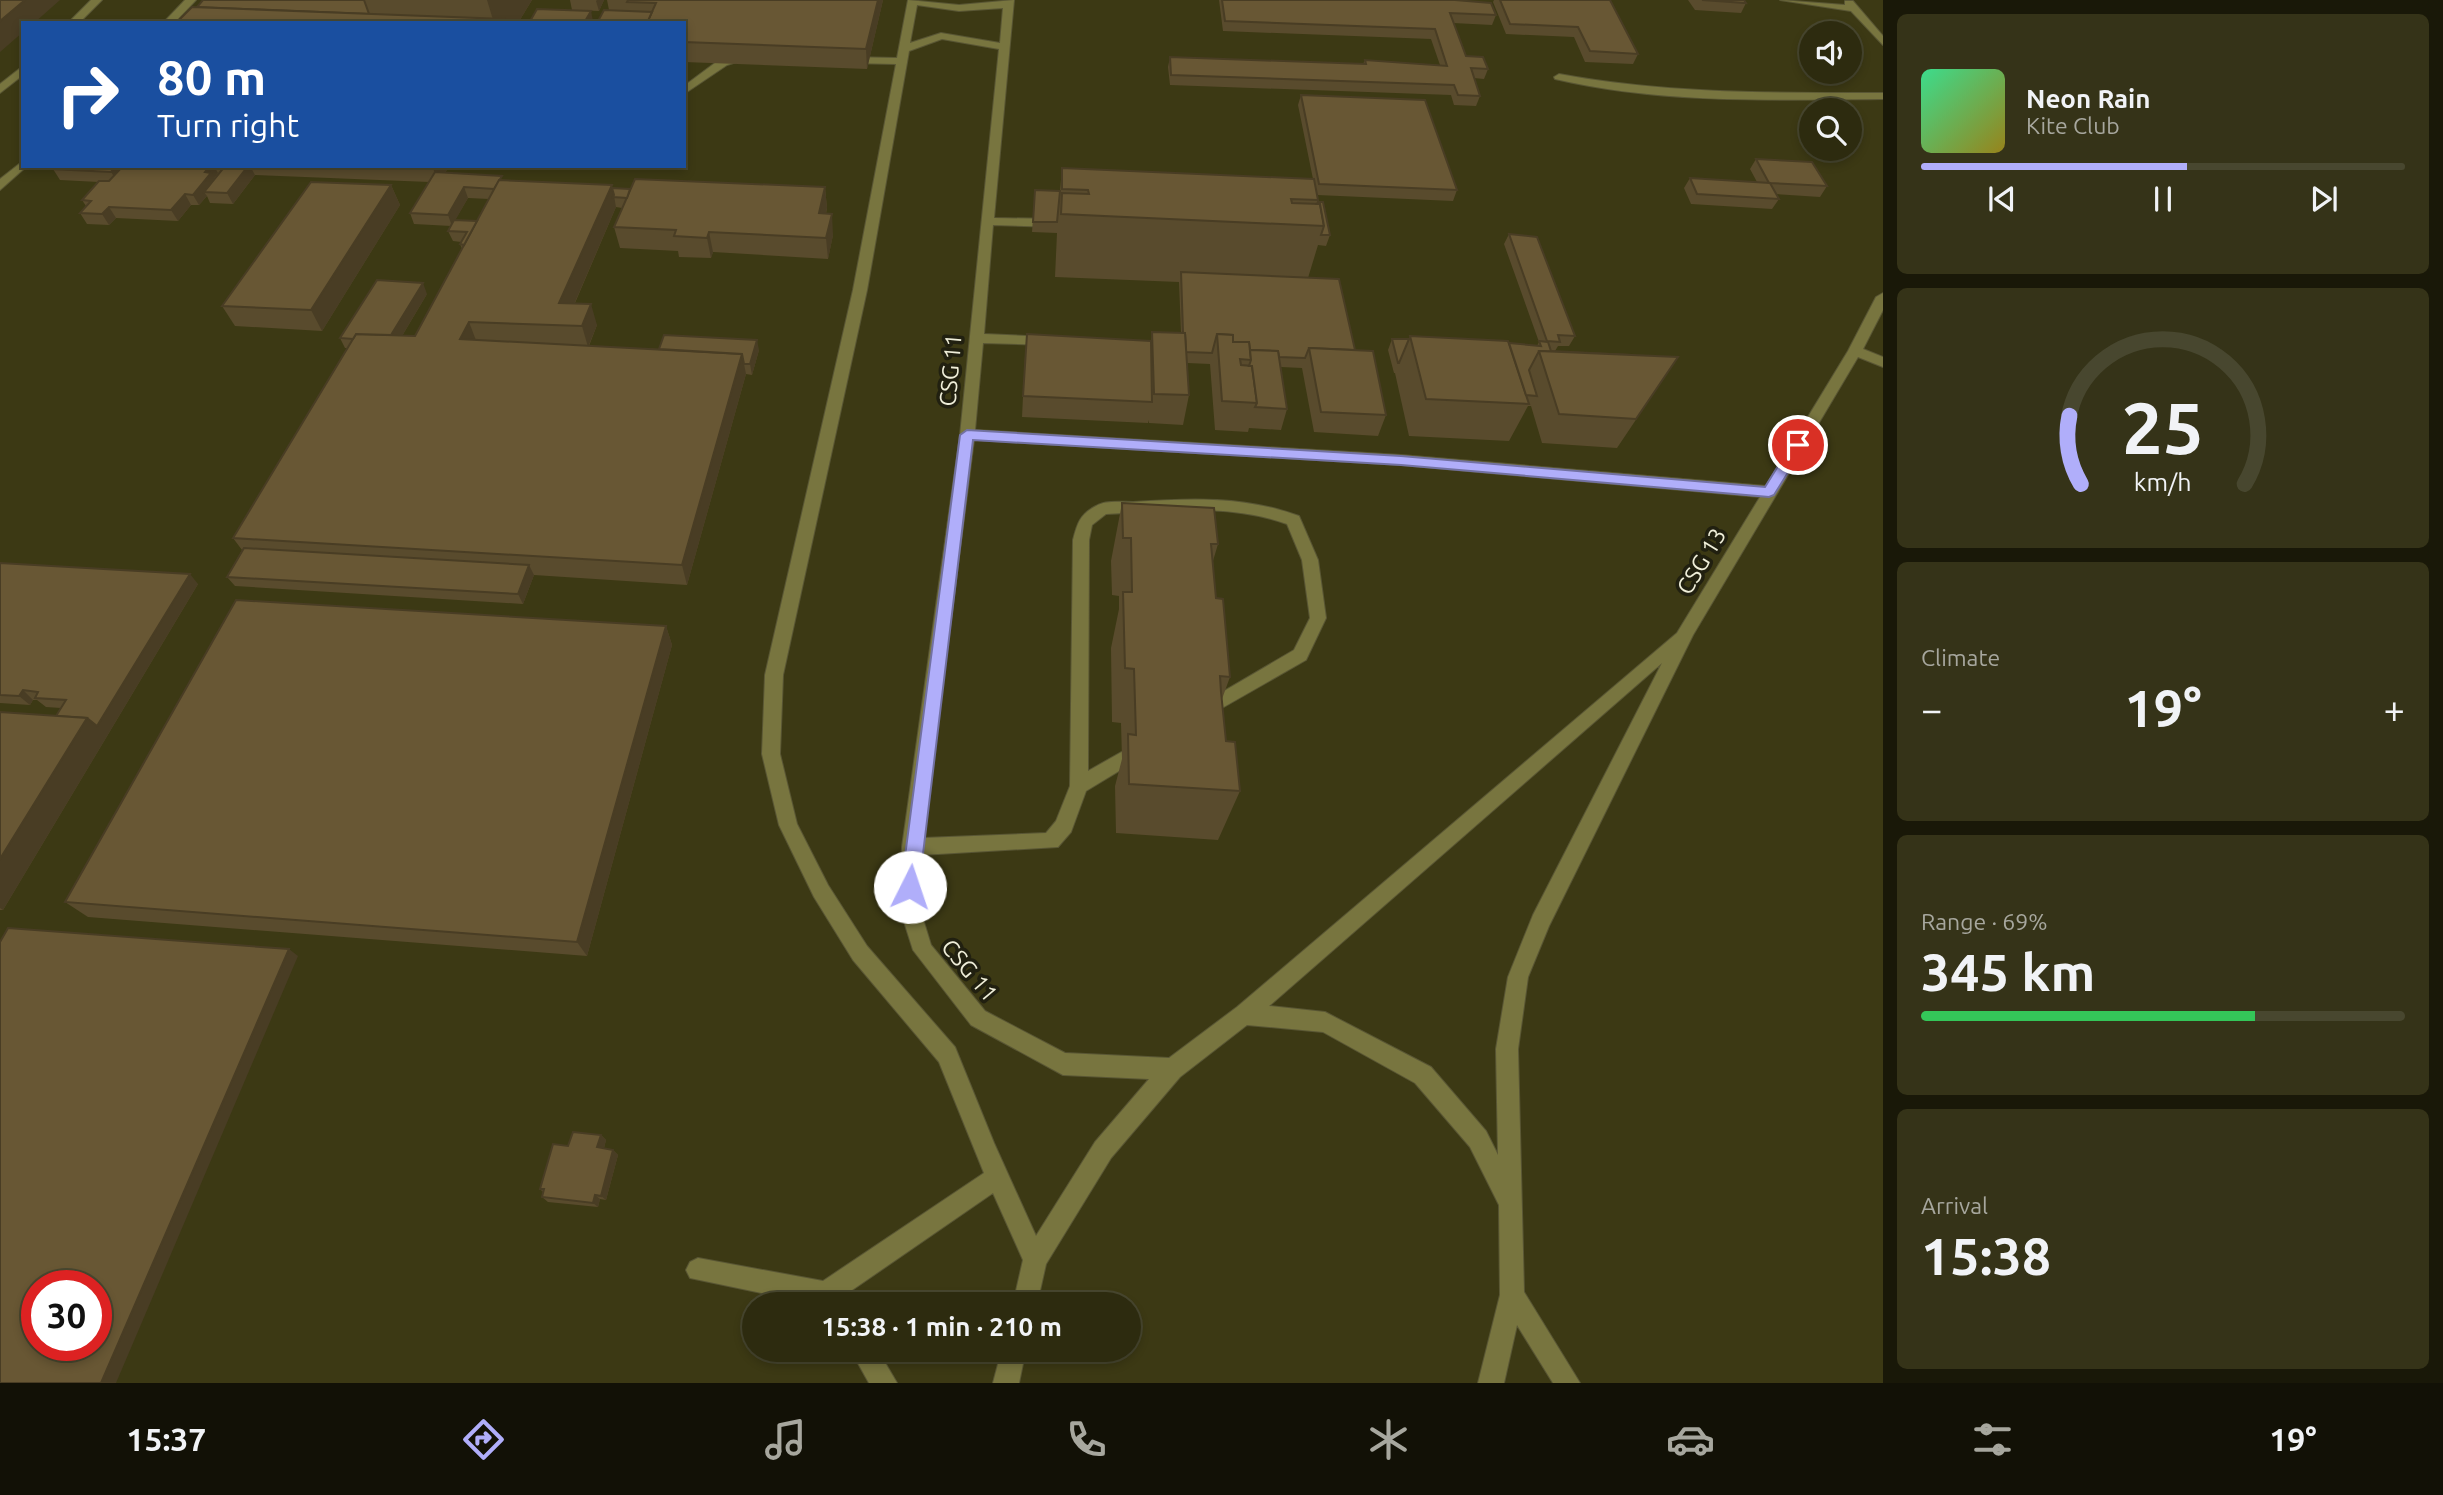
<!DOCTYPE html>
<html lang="en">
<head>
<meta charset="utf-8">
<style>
	body { margin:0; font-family:Ubuntu,sans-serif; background:#353318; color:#f1f3f6; height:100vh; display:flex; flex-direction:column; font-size:26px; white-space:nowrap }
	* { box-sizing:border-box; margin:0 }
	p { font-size:23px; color:#a7a79e }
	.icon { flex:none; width:38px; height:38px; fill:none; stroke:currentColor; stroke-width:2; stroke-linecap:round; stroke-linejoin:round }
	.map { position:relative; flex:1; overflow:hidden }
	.sheet { display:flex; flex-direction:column; gap:14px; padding:14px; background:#191808; width:560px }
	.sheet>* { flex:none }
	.banner { position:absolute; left:21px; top:21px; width:665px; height:147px; border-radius:0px; box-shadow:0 4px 10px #0003,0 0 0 2px #48472f; background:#1a4fa0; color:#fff; overflow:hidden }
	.tools { position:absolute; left:1799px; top:21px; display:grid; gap:14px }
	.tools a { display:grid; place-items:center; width:63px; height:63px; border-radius:50%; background:#2d2b0f; box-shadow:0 4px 10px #0003,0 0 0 2px #48472f; font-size:35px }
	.speed { position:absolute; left:21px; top:1270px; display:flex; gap:14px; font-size:35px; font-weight:700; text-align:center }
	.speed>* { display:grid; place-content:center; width:91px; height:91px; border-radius:50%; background:#2d2b0f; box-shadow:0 4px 10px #0003,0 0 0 2px #48472f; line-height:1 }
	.speed .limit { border:10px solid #d22; background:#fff; color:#111 }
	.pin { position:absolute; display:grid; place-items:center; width:60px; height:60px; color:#fff; margin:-30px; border:4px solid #fff; border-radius:50%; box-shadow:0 2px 7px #0007 }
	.me { position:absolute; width:77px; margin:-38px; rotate:4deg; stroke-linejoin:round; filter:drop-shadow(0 0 5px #0008) }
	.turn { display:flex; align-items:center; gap:24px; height:147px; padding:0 21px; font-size:32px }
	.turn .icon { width:91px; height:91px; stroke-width:2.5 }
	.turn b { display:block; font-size:49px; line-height:60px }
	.big { font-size:52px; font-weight:600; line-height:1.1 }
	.sheet .card { flex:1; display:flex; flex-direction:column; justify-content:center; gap:10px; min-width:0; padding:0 24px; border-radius:10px; background:#353318 }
	.sheet .dial { align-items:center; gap:0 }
	.dial svg { height:182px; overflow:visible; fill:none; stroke:#48472f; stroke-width:7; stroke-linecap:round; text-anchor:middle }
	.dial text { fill:#f1f3f6; stroke:none }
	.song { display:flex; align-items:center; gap:21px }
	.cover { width:84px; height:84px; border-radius:10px; background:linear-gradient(135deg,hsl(150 70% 55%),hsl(50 70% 35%)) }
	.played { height:7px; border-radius:4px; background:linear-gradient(90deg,#b0aefa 55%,#48472f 55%) }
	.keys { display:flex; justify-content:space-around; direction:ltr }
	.heat { display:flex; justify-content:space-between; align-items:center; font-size:38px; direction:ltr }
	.charge { height:10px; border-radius:5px; background:linear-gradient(90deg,#34c759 69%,#48472f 0) }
	.trip { position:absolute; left:742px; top:1292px; width:399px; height:70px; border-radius:35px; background:#2d2b0f; box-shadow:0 4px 10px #0003,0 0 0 2px #48472f; font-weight:600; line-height:70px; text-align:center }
	.tab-bar { display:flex; height:112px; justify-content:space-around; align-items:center; background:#121106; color:#a7a79e }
	.tab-bar .icon { width:49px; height:49px }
	.tab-bar .on { color:#b0aefa }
	.tab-bar b { font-size:32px; color:#f1f3f6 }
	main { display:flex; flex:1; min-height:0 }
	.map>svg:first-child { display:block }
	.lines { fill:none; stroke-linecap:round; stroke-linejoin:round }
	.minor-casing { stroke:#595634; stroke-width:2 }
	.minor { fill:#78753f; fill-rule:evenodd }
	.wall { fill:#594b2d; fill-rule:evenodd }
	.shaded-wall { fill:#493d24 }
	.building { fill:#685734; stroke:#493d24; stroke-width:2; fill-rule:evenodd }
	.route { fill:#b0aefa; stroke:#7271a2; stroke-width:2 }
	.labels { text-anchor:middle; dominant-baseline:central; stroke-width:7; stroke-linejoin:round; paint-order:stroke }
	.street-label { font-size:23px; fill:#efeed9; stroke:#212010 }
</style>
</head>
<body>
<main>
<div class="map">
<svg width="1883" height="1383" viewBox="0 0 1883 1383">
	<rect width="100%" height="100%" fill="#3c3914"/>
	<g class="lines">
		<defs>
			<g id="minor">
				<polygon points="91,0 102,0 79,23 68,23"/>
				<polygon points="185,0 196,0 174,23 163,23"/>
				<path d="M908,0L959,5L1014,0L994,218L1057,219L1063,223L1057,227L993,225L984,334L1048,337L1055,341L1048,345L983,343L975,430L1401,455L1766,486L1848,351L1876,297L1883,293V310L1863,349L1883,357V367L1858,357L1693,635L1549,926L1528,977L1518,1049L1524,1292L1580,1383H1553L1517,1325L1504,1383H1478L1500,1295L1499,1205L1470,1147L1415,1083L1323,1032L1247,1025L1180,1077L1111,1158L1046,1264L1037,1304H1013L1023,1260L993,1193L842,1297L843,1304H814L690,1278L686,1270L690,1262L698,1258L823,1281L984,1173L939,1062L853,960L814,897L779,825L762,754L765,675L853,290L896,64L848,63L843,60L848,57L897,58ZM917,5L959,11L1003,8L1000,43L941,33L910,43ZM942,39L999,49L960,435L902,847L899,906L913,950L971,1025L1063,1075L1149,1079L1095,1142L1036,1236L994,1143L955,1047L867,946L828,885L797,824L780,754L783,675L867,290L909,51ZM974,440L1401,465L1760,497L1677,633L1237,1007L1169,1058L1065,1053L985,1011L931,945L919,906L921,855L1058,847L1071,832L1086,791L1147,754L1150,749L1147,744L1141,741L1088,771L1089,540L1092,525L1106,514C1167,511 1228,503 1287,524L1302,560L1310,618L1294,650L1195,708L1192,713L1195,718L1201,720L1306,660L1326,618L1318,560L1299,516C1244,496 1191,498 1133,502C1122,502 1105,500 1096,506C1080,514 1077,524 1073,540L1070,786L1056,821L1046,833L923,838ZM1662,663L1533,915L1508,977L1496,1049L1498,1155L1486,1131L1431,1067L1325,1012L1269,1006Z"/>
				<polygon points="1780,0 1845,5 1845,1 1853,1 1883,36 1883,45 1851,11"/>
				<polygon points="739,55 744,58 743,60 727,65 684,94 684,86 719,60"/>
				<polygon points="23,66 23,75 0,93 0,84"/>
				<path d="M1559,74C1666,94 1774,93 1883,93V99C1774,100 1662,104 1555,79L1554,77Z"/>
				<polygon points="23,161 23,166 27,166 0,190 0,179"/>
				<polygon points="850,1349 877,1349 897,1383 869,1383"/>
				<polygon points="1002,1349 1026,1349 1019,1383 993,1383"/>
			</g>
		</defs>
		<use href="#minor" class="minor-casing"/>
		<use href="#minor" class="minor"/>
	</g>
	<g class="wall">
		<polygon points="203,0 532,0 518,23 176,23 197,7"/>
		<polygon points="570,0 604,0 599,11 572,10"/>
		<polygon points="607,0 883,0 867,69 684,62 684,23 609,10"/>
		<polygon points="1219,0 1455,0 1496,15 1492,25 1453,23 1466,56 1488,69 1484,79 1474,78 1480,96 1476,106 1454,105 1451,95 1170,85 1168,67 1170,57 1363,64 1365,60 1440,65 1431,39 1223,31"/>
		<polygon points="1494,0 1610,0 1638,54 1633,64 1585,62 1574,37 1506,34 1493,2"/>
		<polygon points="1688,0 1744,0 1746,3 1741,13 1695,10"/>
		<polygon points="1301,95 1457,190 1453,201 1317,195 1318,202 1330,235 1326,246 1318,245 1308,278 1355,350 1386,415 1378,436 1314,432 1302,368 1281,367 1287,409 1281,430 1249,428 1248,432 1215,430 1210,364 1187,363 1189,395 1183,425 1149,423 1149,420 1148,423 1022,417 1025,355 1151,341 1152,332 1181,333 1179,282 1055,277 1057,233 1032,232 1035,190 1060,191 1062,168 1313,179 1298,105"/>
		<polygon points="1756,159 1827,186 1820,197 1776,194 1779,199 1772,209 1691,204 1684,188 1690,178 1757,182 1750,169"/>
		<path d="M56,166H449L445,173L504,180L630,189L825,187L827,208L826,214L833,235L828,259L713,252L711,258L679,257L678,251L620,248L614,227L622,208L616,207L575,303L597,325L589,346L659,349L759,350L752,375L746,374L687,585L534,575L523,604L235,586L227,577L242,550L233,538L347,348H345L340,338L427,294L402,336H415L462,249L460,244L461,242L453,241L448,231L451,226L414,224L410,213L429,182L255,175L233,204L210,203L207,196L199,205H191L178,221L116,218L109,225L87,224L80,213L86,206L82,200L98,182L60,180L53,169ZM468,198L489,199L477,221L455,220Z"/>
		<polygon points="391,185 400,205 322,331 235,326 222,306"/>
		<polygon points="1509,234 1575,336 1569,346 1558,346 1555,351 1678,357 1617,448 1542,443 1531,406 1528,406 1509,441 1409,436 1395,373 1394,373 1388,350 1392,339 1409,339 1410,336 1537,346 1539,342 1504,244"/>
		<polygon points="1122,503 1218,544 1213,561 1216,598 1230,677 1222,699 1226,741 1240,791 1218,840 1116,833 1115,786 1122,759 1121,723 1112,722 1111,648 1119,609 1119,596 1112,595 1111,561"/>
		<polygon points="0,563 198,584 3,910 0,910 0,712 56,716 61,708 46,707 37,700 33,700 30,705 0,703"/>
		<polygon points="666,626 672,645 587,956 88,917 65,902"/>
		<polygon points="601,1135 606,1140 604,1148 613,1150 618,1155 606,1200 600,1199 598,1207 548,1202 542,1197 543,1192 540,1189 568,1146"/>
	</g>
	<g class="shaded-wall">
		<polygon points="25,0 60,0 34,23 23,23 23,32 0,52 0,21"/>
		<polygon points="487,0 532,0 518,23 494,23"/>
		<polygon points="597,0 604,0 599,11 596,1"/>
		<polygon points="878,0 883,0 867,69 866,49"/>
		<polygon points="591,11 593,21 592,23 584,23"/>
		<polygon points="116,166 127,166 118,182 111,172"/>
		<polygon points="210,166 214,166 218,173 214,178 217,183 204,192 207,196 199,205 193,195 205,172"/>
		<polygon points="248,166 250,166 255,175 233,204 227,193"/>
		<polygon points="432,166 449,166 439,183"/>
		<polygon points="391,185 400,205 322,331 311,310"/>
		<polygon points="612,185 616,207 566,323 559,303"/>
		<polygon points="464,187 468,198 452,226 448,215"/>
		<polygon points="825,187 827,208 821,234 819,213"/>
		<polygon points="185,194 191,205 178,221 171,210"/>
		<polygon points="109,207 116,218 109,225 102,214"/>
		<polygon points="832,214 833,235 828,259 826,238"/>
		<polygon points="709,232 713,252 711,258 707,238"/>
		<polygon points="423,283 427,294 393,351 388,340"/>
		<polygon points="591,304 597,325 588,347 582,326"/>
		<polygon points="469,322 477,343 460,339"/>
		<polygon points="757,340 759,350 752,375 750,364"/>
		<polygon points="742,354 746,374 687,585 682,565"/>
		<polygon points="529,565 534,575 523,604 518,594"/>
		<polygon points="190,574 198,584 3,910 0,908 0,859 87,718"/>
		<polygon points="666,626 672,645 587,956 577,942"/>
		<polygon points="23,690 33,700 30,705 19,696"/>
		<polygon points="289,949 298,956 116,1383 101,1383"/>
		<polygon points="601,1135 606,1140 603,1152 597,1147"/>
		<polygon points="613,1150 618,1155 606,1200 601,1196"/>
		<polygon points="595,1195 600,1199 598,1207 593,1203"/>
	</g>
	<g class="building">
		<polygon points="0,0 25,0 0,21"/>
		<polygon points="203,0 364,0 369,14 197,7"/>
		<polygon points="628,0 878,0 866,49 684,42 684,23 647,23 656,3 627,2"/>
		<polygon points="1222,0 1455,0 1491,3 1496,15 1450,13 1466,56 1483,57 1488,69 1471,68 1480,96 1458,95 1454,85 1171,75 1170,57 1366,64 1365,60 1447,66 1435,29 1225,21"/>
		<polygon points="1500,0 1610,0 1638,54 1590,51 1578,27 1510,24"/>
		<polygon points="1702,0 1744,0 1746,3"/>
		<polygon points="192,7 504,19 502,23 176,23"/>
		<polygon points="537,9 591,11 584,23 529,23"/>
		<polygon points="604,10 652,12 647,23 597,23"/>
		<polygon points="1301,95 1425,100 1457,190 1319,184"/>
		<polygon points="1756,159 1812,162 1827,186 1769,183"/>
		<polygon points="56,166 116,166 111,172 53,169"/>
		<polygon points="123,166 210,166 205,172 211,173 193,195 185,194 171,210 109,207 102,214 80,213 91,201 82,200 99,181 109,181"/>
		<polygon points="225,166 248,166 227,193 204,192"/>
		<polygon points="1062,168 1314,179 1318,200 1291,199 1292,203 1320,204 1324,226 1061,214 1062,193 1089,194 1088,190 1062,189"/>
		<polygon points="435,172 502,176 494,189 464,187 448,215 410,213"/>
		<polygon points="1690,178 1770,183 1779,199 1697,194"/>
		<polygon points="635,179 825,187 819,213 832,214 826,238 709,232 707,238 674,236 676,230 614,227"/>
		<polygon points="499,180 612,185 559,303 591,304 582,326 469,322 460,339 742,354 682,565 233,538 356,334 415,336"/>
		<polygon points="311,182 391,185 311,310 222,306"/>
		<polygon points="612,188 630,189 627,198 613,197 614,195"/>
		<polygon points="1035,190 1060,191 1057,222 1033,222"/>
		<polygon points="1318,202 1323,202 1330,235 1321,235 1324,226 1320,204 1317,204"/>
		<polygon points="454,220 477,221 464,245 460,244 467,232 448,231"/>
		<polygon points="1509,234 1537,237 1575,336 1558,335 1560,342 1547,341"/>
		<polygon points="1181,272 1339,279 1355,350 1309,348 1305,358 1279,357 1278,351 1250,350 1249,342 1233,342 1233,335 1217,334 1212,353 1186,352 1185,333 1183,333"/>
		<polygon points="377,280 423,283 391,335 356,334 353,339 340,338"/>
		<polygon points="1152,332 1185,333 1189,395 1154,394"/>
		<polygon points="1027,334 1151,341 1152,402 1023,396"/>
		<polygon points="1217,334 1233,335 1233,342 1249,342 1251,360 1240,359 1241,365 1252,366 1257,403 1222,401"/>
		<polygon points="664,335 757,340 750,364 744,364 742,354 659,349"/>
		<polygon points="1410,336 1508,341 1529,404 1426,399"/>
		<polygon points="1392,339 1409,339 1399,363 1398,363"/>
		<polygon points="1539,341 1548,342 1551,351 1632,355 1539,351 1529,370 1537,396 1526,395 1509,343 1541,346"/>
		<polygon points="1309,348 1373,351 1386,415 1321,412"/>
		<polygon points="1250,350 1278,351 1287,409 1255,407 1257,403 1252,366 1249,366 1251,360"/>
		<polygon points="1539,351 1678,357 1636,419 1559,414"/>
		<polygon points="1122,503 1214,508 1218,544 1211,544 1216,598 1223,599 1230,677 1220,676 1221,692 1226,741 1235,742 1240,791 1129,784 1128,734 1136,735 1134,669 1125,668 1123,592 1132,592 1131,538 1123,538"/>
		<polygon points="244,548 529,565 518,594 227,577"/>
		<polygon points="0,563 190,574 97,726 87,718 56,716 66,700 35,698 38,692 23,690 19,696 0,695"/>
		<polygon points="236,600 666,626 577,942 65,902"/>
		<polygon points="0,712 87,718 0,859"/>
		<path d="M8,928L289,949L101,1383H0V942ZM37,1286H96V1346H37Z"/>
		<polygon points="573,1132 601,1135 597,1147 613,1150 601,1196 595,1195 593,1203 542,1197 544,1189 540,1189 553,1144 568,1146"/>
	</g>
	<polygon class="route" points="967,430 1401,456 1765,487 1793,442 1803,442 1805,445 1774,495 1769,497 1401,465 973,440 919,887 916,892 910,895 904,892 901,887 960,435"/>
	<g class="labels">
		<g class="street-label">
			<text transform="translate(950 370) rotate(-85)">CSG 11</text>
			<text transform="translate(1701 561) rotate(-59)">CSG 13</text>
			<text transform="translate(970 970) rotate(50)">CSG 11</text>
		</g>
	</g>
</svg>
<div class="tools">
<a><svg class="icon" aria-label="sound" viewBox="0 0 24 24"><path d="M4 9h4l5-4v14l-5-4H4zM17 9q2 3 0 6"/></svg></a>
<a><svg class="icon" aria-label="search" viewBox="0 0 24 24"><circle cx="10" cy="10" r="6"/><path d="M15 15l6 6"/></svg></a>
</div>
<div class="speed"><div class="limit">30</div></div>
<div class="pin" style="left:1798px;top:445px;background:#d93025"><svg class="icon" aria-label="arrive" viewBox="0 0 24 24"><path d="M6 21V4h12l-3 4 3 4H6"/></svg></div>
<svg class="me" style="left:910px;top:887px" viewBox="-20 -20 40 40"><circle r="19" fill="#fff"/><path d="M0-13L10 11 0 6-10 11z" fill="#b0aefa"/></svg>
<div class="trip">15:38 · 1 min · 210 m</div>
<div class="banner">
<div class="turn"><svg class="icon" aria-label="right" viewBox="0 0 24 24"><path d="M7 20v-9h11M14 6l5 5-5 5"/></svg><div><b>80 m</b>Turn right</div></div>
</div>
</div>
<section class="sheet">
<div class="card">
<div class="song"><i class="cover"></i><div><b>Neon Rain</b><p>Kite Club</p></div></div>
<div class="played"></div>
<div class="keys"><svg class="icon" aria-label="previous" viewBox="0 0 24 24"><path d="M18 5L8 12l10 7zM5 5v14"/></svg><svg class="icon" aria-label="pause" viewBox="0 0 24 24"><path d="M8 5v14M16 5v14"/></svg><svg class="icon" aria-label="next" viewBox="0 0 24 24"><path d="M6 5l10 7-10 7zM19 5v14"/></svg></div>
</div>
<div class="card dial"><svg viewBox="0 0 100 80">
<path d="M14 69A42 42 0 1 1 86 69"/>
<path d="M14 69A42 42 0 0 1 9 39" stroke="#b0aefa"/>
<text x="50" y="56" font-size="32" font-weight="700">25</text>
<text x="50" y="72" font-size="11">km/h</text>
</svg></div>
<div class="card"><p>Climate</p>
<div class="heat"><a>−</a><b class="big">19°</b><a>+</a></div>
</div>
<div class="card"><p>Range · 69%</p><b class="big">345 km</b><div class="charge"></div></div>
<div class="card"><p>Arrival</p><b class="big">15:38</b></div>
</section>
</main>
<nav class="tab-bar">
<b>15:37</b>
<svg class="icon on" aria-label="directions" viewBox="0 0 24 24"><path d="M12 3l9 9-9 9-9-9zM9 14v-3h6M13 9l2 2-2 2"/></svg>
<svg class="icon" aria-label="music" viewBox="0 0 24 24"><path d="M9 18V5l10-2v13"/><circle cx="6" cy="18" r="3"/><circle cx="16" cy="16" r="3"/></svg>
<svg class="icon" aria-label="phone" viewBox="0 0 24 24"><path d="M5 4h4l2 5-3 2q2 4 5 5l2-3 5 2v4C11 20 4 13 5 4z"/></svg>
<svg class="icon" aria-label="climate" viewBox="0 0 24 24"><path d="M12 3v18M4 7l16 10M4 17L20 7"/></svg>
<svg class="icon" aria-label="car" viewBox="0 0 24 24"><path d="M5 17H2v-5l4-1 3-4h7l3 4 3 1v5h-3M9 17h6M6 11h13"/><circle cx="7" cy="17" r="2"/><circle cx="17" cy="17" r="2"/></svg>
<svg class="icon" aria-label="filters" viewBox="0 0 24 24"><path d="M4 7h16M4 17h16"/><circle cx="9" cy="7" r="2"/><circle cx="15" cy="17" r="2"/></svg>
<b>19°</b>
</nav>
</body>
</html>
